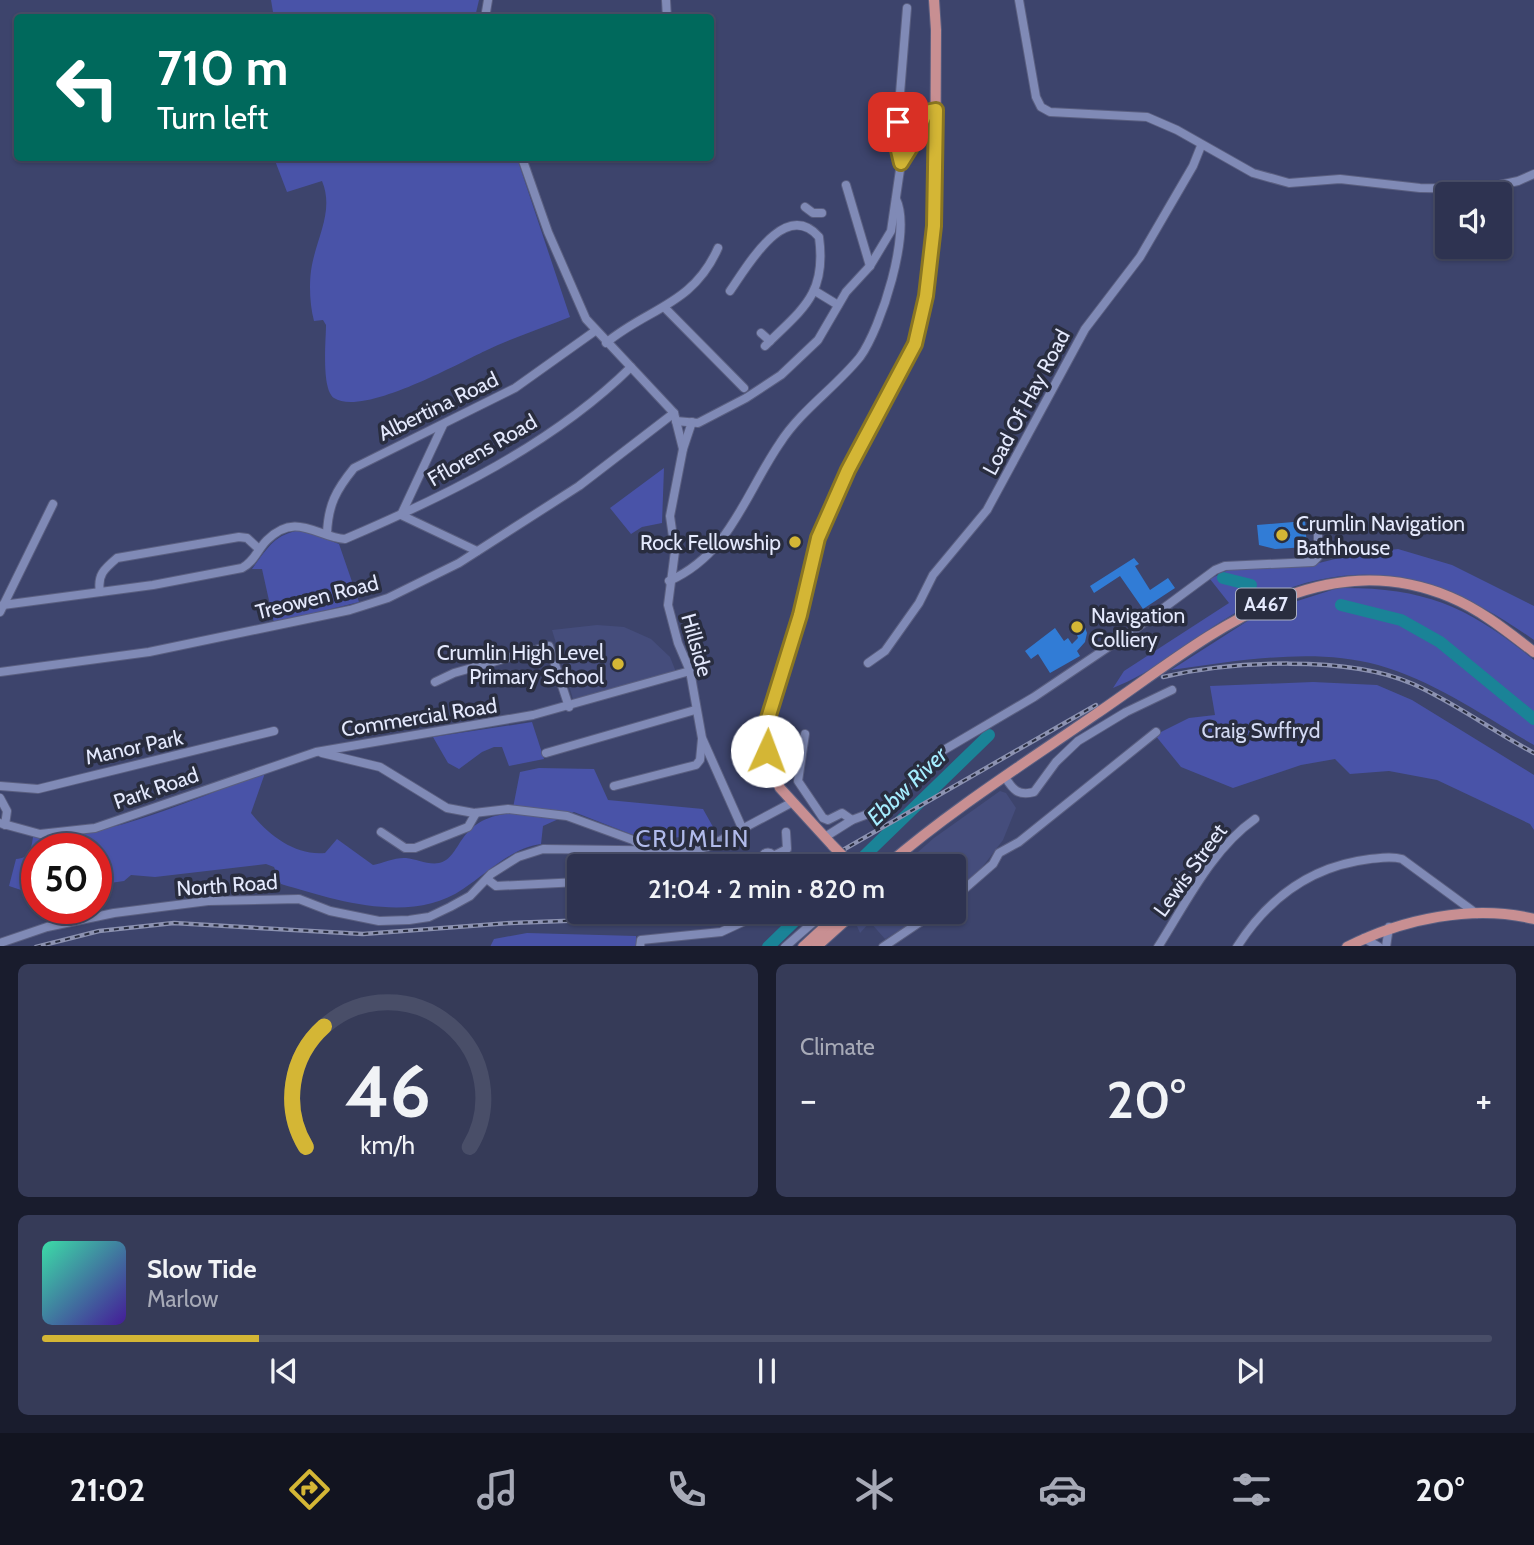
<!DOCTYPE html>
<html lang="en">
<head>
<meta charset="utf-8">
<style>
	body { margin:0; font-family:Cabin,sans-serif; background:#363b58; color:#f1f3f6; height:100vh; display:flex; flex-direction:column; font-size:26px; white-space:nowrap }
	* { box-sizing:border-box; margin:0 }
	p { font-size:23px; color:#a7aab7 }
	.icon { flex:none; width:38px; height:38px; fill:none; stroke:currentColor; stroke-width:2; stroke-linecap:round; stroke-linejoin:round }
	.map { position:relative; height:946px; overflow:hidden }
	.details { display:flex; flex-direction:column; gap:18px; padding:18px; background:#191c2d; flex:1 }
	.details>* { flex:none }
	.guide { position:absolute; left:14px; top:14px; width:700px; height:147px; border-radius:7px; box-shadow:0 2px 5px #0004,0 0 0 2px #494e68; background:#00695c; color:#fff; overflow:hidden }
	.fabs { position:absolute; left:1435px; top:182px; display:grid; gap:14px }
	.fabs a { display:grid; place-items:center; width:77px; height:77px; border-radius:7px; background:#2e3351; box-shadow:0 2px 5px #0004,0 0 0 2px #494e68; font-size:35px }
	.speed { position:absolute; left:21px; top:833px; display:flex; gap:14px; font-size:35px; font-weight:700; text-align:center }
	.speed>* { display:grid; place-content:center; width:91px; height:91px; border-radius:50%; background:#2e3351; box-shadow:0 2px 5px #0004,0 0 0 2px #494e68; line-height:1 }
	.speed .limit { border:10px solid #d22; background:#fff; color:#111 }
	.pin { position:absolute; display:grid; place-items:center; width:60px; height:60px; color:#fff; margin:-30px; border-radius:14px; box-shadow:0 4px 10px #0006 }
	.me { position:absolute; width:77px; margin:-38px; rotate:2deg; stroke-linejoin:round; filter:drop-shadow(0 0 5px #0008) }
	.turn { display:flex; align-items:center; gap:24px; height:147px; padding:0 28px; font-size:32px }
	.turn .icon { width:91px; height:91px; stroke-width:2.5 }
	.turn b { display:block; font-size:49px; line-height:60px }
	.big { font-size:52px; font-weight:600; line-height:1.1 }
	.details .card { flex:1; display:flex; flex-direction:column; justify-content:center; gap:10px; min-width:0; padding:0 24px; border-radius:10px; background:#363b58 }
	.details .dial { align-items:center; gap:0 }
	.dial svg { height:182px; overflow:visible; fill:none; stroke:#494e68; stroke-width:7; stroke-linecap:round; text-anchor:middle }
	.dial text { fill:#f1f3f6; stroke:none }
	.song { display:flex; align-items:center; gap:21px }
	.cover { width:84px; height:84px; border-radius:10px; background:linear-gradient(135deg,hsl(160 70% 55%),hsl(260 70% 35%)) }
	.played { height:7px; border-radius:4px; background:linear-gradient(90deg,#d4b635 15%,#494e68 15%) }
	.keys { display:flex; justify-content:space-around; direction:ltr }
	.heat { display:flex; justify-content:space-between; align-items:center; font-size:38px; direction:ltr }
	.details .tiles { flex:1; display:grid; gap:18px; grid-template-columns:1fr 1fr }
	.card:last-child { grid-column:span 2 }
	.trip { position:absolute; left:567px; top:854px; width:399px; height:70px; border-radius:7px; background:#2e3351; box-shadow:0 2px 5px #0004,0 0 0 2px #494e68; font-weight:600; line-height:70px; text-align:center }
	.tabs { display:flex; height:112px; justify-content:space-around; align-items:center; background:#121420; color:#a7aab7 }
	.tabs .icon { width:49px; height:49px }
	.tabs .active { color:#d4b635 }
	.tabs b { font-size:32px; color:#f1f3f6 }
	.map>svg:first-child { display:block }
	.built { fill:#454d7c }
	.green { fill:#4953a8 }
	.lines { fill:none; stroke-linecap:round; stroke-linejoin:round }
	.river { stroke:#1a8397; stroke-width:12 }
	.building { fill:#317cd6 }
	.minor-casing { stroke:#5a5f80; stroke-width:10 }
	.major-casing { stroke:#5a5f80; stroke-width:12 }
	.minor { stroke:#808ab6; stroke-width:8 }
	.major { stroke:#c88f92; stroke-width:10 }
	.rail-casing { stroke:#8c92b1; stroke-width:4.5 }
	.rail { stroke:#292d3f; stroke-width:2; stroke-dasharray:5; stroke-linecap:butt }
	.major-bridge-casing { stroke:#5a5f80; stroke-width:12; stroke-linecap:butt }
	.major-bridge { stroke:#c88f92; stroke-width:10 }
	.route-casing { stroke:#8a7622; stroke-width:18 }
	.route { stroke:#d4b635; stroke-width:12 }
	.poi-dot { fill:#d4b635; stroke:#292d3f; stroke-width:2.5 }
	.labels { text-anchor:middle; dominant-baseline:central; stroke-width:7; stroke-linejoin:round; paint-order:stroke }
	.shield { fill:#292d3f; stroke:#acb1c4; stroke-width:2 }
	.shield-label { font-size:19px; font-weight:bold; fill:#e4e9fd }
	.street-label { font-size:21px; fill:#e4e9fd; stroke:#292d3f }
	.poi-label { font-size:21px; fill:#e4e9fd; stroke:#292d3f; text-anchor:start }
	.park-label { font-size:21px; fill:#d2d9f3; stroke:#292d3f }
	.water-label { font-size:23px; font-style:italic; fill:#a5ecfe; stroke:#292d3f }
	.quarter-label { font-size:24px; letter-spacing:2px; fill:#b1bbea; stroke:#292d3f }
</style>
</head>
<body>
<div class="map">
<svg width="1534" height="947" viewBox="0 0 1534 947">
	<rect width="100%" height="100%" fill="#3d446c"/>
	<g class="built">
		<polygon points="597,625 624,627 651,639 670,657 676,672 573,699 552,630"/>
		<polygon points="1000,791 1006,793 1016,808 1003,840 977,874 954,894 954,866 902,866 934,838"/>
		<polygon points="861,912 929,912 885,939 870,922 860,933 854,919"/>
	</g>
	<g class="green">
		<polygon points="271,0 479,0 475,17 274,18"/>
		<path d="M274,158H517L570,317C542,328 512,338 485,351C457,364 362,417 334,398C321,389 326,340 326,325L323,320L314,321C310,306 309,286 311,271C315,240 335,212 322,181L287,192Z"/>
		<polygon points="664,468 662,523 642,527 631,534 610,508"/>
		<path d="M301,530L339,544L359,602L274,623L262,569H252C267,549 274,534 301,530Z"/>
		<path d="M1398,549L1452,565L1534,606V640C1427,564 1337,550 1222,621C1186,644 1154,672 1113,688L1124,671L1229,603L1210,579L1228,570L1315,564L1355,554Z"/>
		<path d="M1338,588C1424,587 1468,606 1534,660V745C1485,717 1433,680 1378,665C1312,647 1237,661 1171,670L1260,613Z"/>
		<polygon points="1313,682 1377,685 1412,700 1534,775 1534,830 1530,824 1437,780 1389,771 1350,774 1335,759 1301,765 1233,788 1181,767 1155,735 1189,718 1215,715 1210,686"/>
		<polygon points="532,722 544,759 509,766 502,747 494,747 482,752 459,769 448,763 433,737"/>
		<path d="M539,768L594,769L608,800L703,809L717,834L646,840L574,812L543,826L541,844C511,848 487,873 463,889C411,925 335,900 281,884L274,867L266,864L155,877L131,875L124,881L96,885V849H37L34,882L24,891L9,886L16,859C30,858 31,850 33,837C106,841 196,797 265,773L251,813C268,835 296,856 325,853L337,839L373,865C383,863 396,857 406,858C416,859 428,865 439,863C463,858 455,818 512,813L520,772Z"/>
		<polygon points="527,933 636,936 637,946 490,947 494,939"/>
	</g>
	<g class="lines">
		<g class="river">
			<polyline points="1223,578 1251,585"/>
			<polyline points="1341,605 1401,620 1440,642 1534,719"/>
			<polyline points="854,866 989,735"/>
			<polyline points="768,947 804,912"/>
		</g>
	</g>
	<g class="building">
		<polygon points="1305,521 1307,547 1275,549 1259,545 1257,525"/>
		<polygon points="1134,558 1139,564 1135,566 1150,590 1168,578 1175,588 1143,609 1120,576 1094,593 1090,586"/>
		<polygon points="1084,625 1087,633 1085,642 1077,651 1080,656 1050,673 1038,654 1031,659 1025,651 1055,628 1064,641 1068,638 1072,644 1078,638 1076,632"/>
	</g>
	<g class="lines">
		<defs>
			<g id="minor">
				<polyline points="666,0 667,18"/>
				<polyline points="1019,0 1036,97 1041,107 1050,112 1147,117 1177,130 1253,173 1289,183 1340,179 1420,188 1481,189 1518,181 1534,174"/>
				<polyline points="485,18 488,0"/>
				<polyline points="522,158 548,232 586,319 674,413 683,449 670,516 675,551 668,605 678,643 690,671 702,738 743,830"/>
				<polyline points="901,163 896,142 907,8"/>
				<polyline points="846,185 870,266"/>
				<polyline points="805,207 813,213 822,213"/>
				<path d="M730,291C747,267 785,198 819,237C827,295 802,309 765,346"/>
				<polyline points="815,291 838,305"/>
				<polyline points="665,308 744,388"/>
				<polyline points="761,333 770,341"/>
				<path d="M606,343C648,308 693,305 718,248"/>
				<polyline points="676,421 698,423 746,398 781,375 818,340 846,292 870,266 891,231 901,163 926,112 935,110"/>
				<polyline points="443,425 401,515 477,551"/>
				<polyline points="683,449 692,422"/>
				<path d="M327,534C328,505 336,490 354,468L515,388L595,331"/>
				<path d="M669,581C730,554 745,494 780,443C801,410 836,387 860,357C881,328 912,232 896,199"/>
				<path d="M100,592C97,575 104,569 117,558L239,537L247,538L259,549"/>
				<path d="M3,605L153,585L242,568C255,561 257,550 267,540C296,511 317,537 345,539C446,496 553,444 631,367"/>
				<polyline points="0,612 53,504"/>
				<polyline points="868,663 885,651 919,603 933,575 987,510 1085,329 1140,257 1193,166 1201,146"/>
				<polyline points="0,672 149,652 350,610 388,598 459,563 579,486 674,413"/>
				<polyline points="435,682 454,673 549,646 569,707"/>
				<polyline points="805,734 798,781 823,818 828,820 842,813 852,820"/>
				<polyline points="322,753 380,767 447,808 474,813 508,809 567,816 633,840 645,849"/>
				<polyline points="546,753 695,710"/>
				<path d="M1005,777C1013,790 1018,796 1034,792L1056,762L1078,741L1126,712L1172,690"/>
				<polyline points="0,786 38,789 274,731"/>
				<polyline points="614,786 696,765 700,760 702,739"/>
				<polyline points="0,798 7,811 5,825"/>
				<polyline points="0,823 40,834 95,828 316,752 533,715 690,671"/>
				<polyline points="381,832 405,848 415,848 468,827 476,813"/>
				<polyline points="825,837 852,820 889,806 944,750 1034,697 1138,627 1215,570 1225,566 1313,562 1318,557 1318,533"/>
				<polyline points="692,851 695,866"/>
				<circle cx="768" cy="858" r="5.5"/>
				<polyline points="773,856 787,849 786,832"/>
				<polyline points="487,879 496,886 579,882"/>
				<polyline points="954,898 993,864 999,853 1019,842 1156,732"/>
				<polyline points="1364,938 1379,947"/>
				<polyline points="0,943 47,927 114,913 208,901 299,899 330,911 379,921 409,920 429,917 450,907 470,896 491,874 518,857 543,849 692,851 710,846 791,803"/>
				<polyline points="640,947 641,940 721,932 764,912"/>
				<polyline points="785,947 825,912"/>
				<polyline points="883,947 935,912"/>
				<path d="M1158,947C1186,903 1212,849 1255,819"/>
				<path d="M1237,947C1268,898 1312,866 1370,859C1381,858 1391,856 1402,859L1477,914"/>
				<polyline points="1386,947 1389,927"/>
			</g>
			<g id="major">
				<polyline points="833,846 780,788 772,769 765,728 830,506 915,344 926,296 935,226 936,30 934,0"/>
				<path d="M886,866C951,810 1025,763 1096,714C1202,642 1313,540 1450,597C1481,610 1508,632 1534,652"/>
				<polyline points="803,947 841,912"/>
				<polyline points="816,947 855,912"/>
				<path d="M1347,947C1402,919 1473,904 1534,919"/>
			</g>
		</defs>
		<use href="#minor" class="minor-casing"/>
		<use href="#major" class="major-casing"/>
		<use href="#minor" class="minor"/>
		<use href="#major" class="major"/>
		<defs>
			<g id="rail">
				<path d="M1163,677C1230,661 1349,655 1413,684C1455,703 1493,731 1534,753"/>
				<polyline points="815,866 1096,705"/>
				<polyline points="36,947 99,931 174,923 363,934 511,923 642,918 697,912"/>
			</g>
		</defs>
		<use href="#rail" class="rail-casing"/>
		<use href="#rail" class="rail"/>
		<defs>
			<polyline id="major-bridge" points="833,846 853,866"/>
		</defs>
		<use href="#major-bridge" class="major-bridge-casing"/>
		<use href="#major-bridge" class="major-bridge"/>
	</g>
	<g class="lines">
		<defs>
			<polyline id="route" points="767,751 765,728 800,615 818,538 848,470 915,344 926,296 934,226 936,110 926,112 916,139 901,163 896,142 898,122"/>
		</defs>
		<use href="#route" class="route-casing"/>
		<use href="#route" class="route"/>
	</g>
	<g class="poi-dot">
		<circle cx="1282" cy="535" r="7"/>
		<circle cx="795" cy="542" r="7"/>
		<circle cx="1077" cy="627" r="7"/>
		<circle cx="618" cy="664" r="7"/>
	</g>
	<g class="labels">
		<rect class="shield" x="1236" y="588.5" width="60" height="31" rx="5"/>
		<g class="shield-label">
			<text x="1266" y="604">A467</text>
		</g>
		<g class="street-label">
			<text transform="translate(1026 402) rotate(-62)">Load Of Hay Road</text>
			<text transform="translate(438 406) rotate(-26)">Albertina Road</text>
			<text transform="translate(482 450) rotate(-30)">Fflorens Road</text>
			<text transform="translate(317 597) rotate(-14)">Treowen Road</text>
			<text transform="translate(697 645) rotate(74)">Hillside</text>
			<text transform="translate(419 717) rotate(-9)">Commercial Road</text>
			<text transform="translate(134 747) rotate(-12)">Manor Park</text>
			<text transform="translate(156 788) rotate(-19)">Park Road</text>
			<text transform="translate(1190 870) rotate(-54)">Lewis Street</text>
			<text transform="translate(227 885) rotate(-4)">North Road</text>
		</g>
		<g class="poi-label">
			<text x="1296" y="523">Crumlin Navigation<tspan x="1296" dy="24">Bathhouse</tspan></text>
			<text x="781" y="542" text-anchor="end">Rock Fellowship</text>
			<text x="1091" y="615">Navigation<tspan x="1091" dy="24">Colliery</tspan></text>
			<text x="604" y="652" text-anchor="end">Crumlin High Level<tspan x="604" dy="24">Primary School</tspan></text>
		</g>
		<g class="park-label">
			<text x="1261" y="730">Craig Swffryd</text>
		</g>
		<g class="water-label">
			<text transform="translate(907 786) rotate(-44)">Ebbw River</text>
		</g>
		<g class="quarter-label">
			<text x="693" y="838">CRUMLIN</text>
		</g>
	</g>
</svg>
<div class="fabs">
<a><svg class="icon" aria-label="sound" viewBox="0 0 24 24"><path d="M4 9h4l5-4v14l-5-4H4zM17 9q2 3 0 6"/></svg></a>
</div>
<div class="speed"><div class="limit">50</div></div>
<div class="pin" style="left:898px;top:122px;background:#d93025"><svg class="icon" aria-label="arrive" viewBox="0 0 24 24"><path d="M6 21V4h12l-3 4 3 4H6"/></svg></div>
<svg class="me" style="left:767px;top:751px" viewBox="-20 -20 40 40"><circle r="19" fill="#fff"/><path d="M0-13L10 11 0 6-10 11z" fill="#d4b635"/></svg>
<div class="trip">21:04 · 2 min · 820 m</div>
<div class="guide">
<div class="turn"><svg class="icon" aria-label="left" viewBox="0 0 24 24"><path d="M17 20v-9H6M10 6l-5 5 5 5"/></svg><div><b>710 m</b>Turn left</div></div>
</div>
</div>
<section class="details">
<div class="tiles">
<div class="card dial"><svg viewBox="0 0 100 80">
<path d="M14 69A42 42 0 1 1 86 69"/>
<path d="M14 69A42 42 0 0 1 22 16" stroke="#d4b635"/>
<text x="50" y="56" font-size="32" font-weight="700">46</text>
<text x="50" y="72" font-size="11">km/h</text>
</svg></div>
<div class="card"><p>Climate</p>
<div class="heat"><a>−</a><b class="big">20°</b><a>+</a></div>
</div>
<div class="card">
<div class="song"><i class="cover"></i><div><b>Slow Tide</b><p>Marlow</p></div></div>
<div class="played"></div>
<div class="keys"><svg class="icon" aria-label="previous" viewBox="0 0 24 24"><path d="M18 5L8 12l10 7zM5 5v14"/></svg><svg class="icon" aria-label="pause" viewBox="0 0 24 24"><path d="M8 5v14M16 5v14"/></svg><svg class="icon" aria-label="next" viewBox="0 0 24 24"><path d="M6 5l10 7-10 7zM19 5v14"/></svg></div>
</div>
</div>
</section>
<nav class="tabs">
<b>21:02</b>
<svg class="icon active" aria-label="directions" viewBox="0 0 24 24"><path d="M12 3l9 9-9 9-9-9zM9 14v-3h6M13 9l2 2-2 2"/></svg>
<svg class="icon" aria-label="music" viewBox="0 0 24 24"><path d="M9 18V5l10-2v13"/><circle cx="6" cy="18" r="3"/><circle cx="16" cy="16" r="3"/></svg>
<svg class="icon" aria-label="phone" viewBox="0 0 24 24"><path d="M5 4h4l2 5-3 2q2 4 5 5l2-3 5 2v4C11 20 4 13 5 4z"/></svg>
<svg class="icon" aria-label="climate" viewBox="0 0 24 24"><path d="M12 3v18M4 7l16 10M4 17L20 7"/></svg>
<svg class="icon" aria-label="car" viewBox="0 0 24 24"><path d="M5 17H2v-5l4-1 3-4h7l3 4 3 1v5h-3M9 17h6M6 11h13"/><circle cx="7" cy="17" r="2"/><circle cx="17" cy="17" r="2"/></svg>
<svg class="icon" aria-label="filters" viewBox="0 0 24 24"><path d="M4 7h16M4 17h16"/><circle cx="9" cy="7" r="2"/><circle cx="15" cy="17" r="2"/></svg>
<b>20°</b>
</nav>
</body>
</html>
